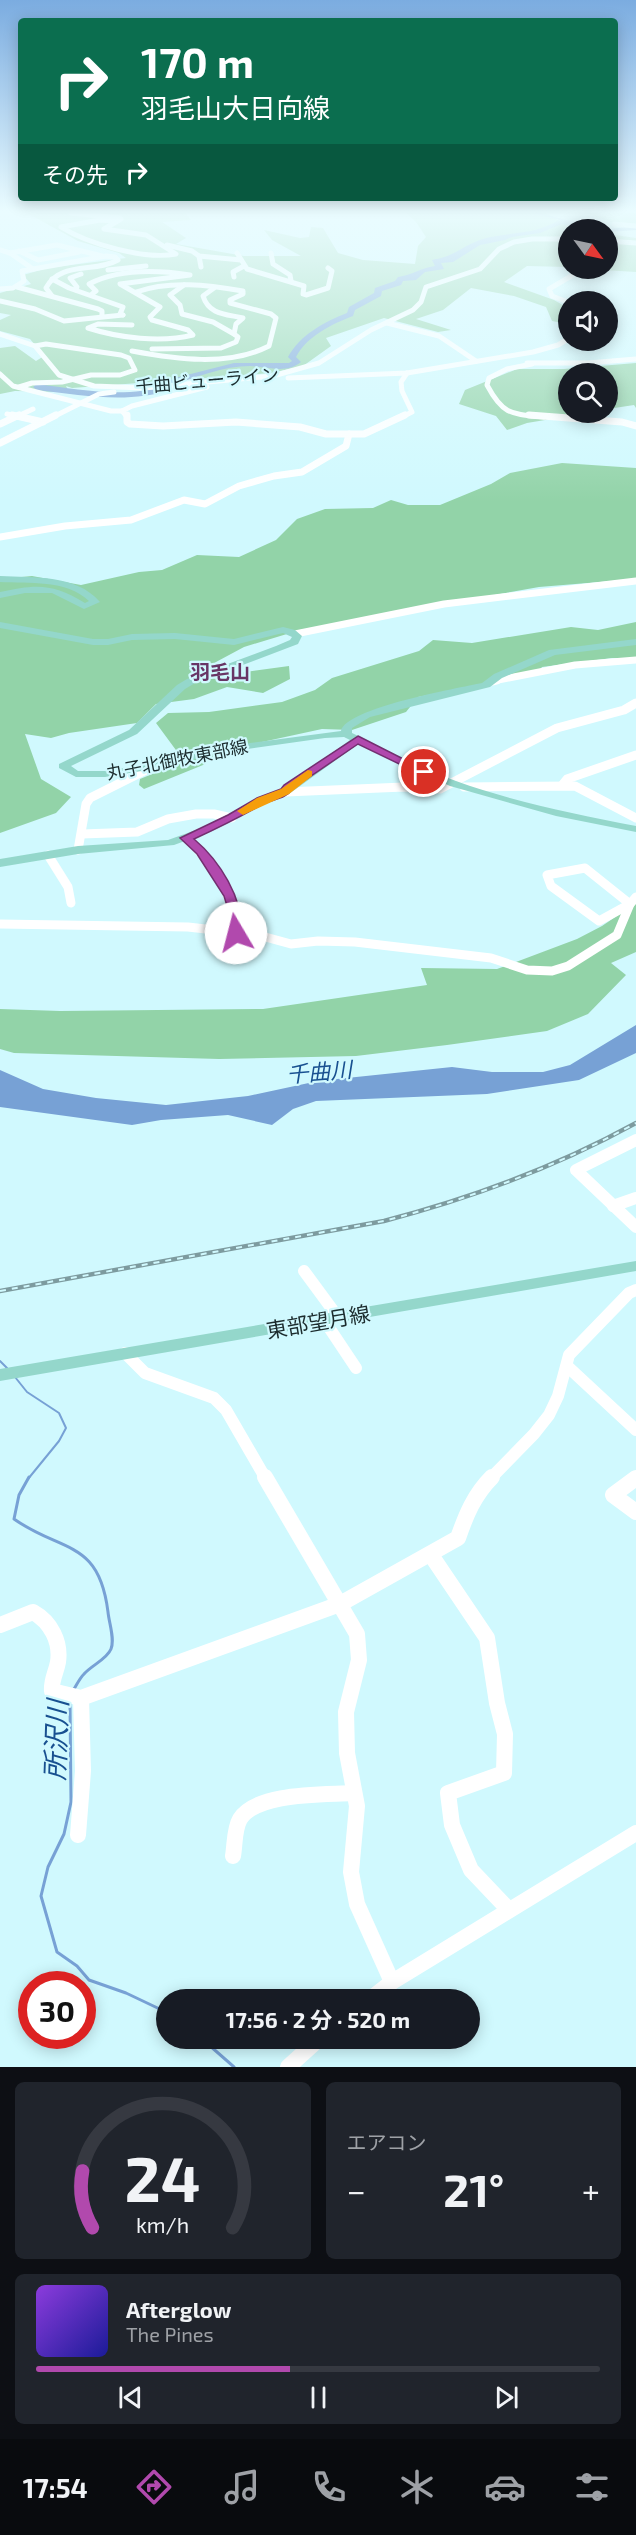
<!DOCTYPE html>
<html lang="ja">
<head>
<meta charset="utf-8">
<style>
	body { margin:0; font-family:"Exo 2","Noto Sans JP",sans-serif; background:#20242c; color:#f1f3f6; height:100vh; display:flex; flex-direction:column; font-size:22px; white-space:nowrap }
	* { box-sizing:border-box; margin:0 }
	p { font-size:20px; color:#9ea1a6 }
	.icon { flex:none; width:33px; height:33px; fill:none; stroke:currentColor; stroke-width:2; stroke-linecap:round; stroke-linejoin:round }
	.map { position:relative; height:2067px; overflow:hidden }
	.side { display:flex; flex-direction:column; gap:15px; padding:15px; background:#0d0f14; flex:1 }
	.side>* { flex:none }
	.guide { position:absolute; left:18px; top:18px; width:600px; height:183px; border-radius:6px; box-shadow:0 3px 15px #0003; background:#0b6e4f; color:#fff; overflow:hidden }
	.needle { width:39px; rotate:123deg }
	.buttons { position:absolute; left:558px; top:219px; display:grid; gap:12px }
	.buttons a { display:grid; place-items:center; width:60px; height:60px; border-radius:50%; background:#171b24; box-shadow:0 3px 15px #0003; font-size:30px }
	.speed { position:absolute; left:18px; top:1971px; display:flex; gap:12px; font-size:30px; font-weight:700; text-align:center }
	.speed>* { display:grid; place-content:center; width:78px; height:78px; border-radius:50%; background:#171b24; box-shadow:0 3px 15px #0003; line-height:1 }
	.speed .limit { border:9px solid #d22; background:#fff; color:#111 }
	.pin { position:absolute; display:grid; place-items:center; width:51px; height:51px; color:#fff; margin:-26px; border:3px solid #fff; border-radius:50%; box-shadow:0 2px 6px #0007 }
	.me { position:absolute; width:66px; margin:-33px; rotate:352deg; stroke-linejoin:round; filter:drop-shadow(0 0 4px #0008) }
	.turn { display:flex; align-items:center; gap:21px; height:126px; padding:0 24px; font-size:27px }
	.turn .icon { width:78px; height:78px; stroke-width:2.5 }
	.turn b { display:block; font-size:42px; line-height:51px }
	.then { display:flex; align-items:center; height:57px; padding:0 24px; background:#0003; gap:12px; font-size:22px }
	.big { font-size:45px; font-weight:700; line-height:1.1 }
	.side .widget { flex:1; display:flex; flex-direction:column; justify-content:center; gap:9px; min-width:0; padding:0 21px; border-radius:9px; background:#20242c }
	.side .dial { align-items:center; gap:0 }
	.dial svg { height:156px; overflow:visible; fill:none; stroke:#363941; stroke-width:7; stroke-linecap:round; text-anchor:middle }
	.dial text { fill:#f1f3f6; stroke:none }
	.song { display:flex; align-items:center; gap:18px }
	.cover { width:72px; height:72px; border-radius:9px; background:linear-gradient(135deg,hsl(270 70% 55%),hsl(240 70% 35%)) }
	.played { height:6px; border-radius:3px; background:linear-gradient(90deg,#b149ad 45%,#363941 45%) }
	.keys { display:flex; justify-content:space-around; direction:ltr }
	.heat { display:flex; justify-content:space-between; align-items:center; font-size:33px; direction:ltr }
	.side .tiles { flex:1; display:grid; gap:15px; grid-template-columns:1fr 1fr }
	.widget:last-child { grid-column:span 2 }
	.trip { position:absolute; left:156px; top:1989px; width:324px; height:60px; border-radius:30px; background:#171b24; box-shadow:0 3px 15px #0003; font-weight:700; line-height:60px; text-align:center }
	.tab-bar { display:flex; height:96px; justify-content:space-around; align-items:center; background:#090b0e; color:#9ea1a6 }
	.tab-bar .icon { width:42px; height:42px }
	.tab-bar .on { color:#b149ad }
	.tab-bar b { font-size:27px; color:#f1f3f6 }
	.map>svg:first-child { display:block }
	.forest { fill:#92d3a8 }
	.water { fill:#77a1d5 }
	.lines { fill:none; stroke-linecap:round; stroke-linejoin:round }
	.stream-far2 { stroke:#77a1d5; stroke-width:1.5 }
	.stream-far1 { stroke:#77a1d5; stroke-width:2 }
	.stream { stroke:#77a1d5; stroke-width:3 }
	.river { fill:#77a1d5; fill-rule:evenodd }
	.minor-far4 { stroke:#fff; stroke-width:5 }
	.minor-far3 { stroke:#fff; stroke-width:7 }
	.minor-far2 { stroke:#fff; stroke-width:9 }
	.minor-far1 { stroke:#fff; stroke-width:12 }
	.minor { stroke:#fff; stroke-width:16 }
	.major { fill:#94d7cb; fill-rule:evenodd }
	.rail-casing { stroke:#7d9b9f; stroke-width:4.5 }
	.rail { stroke:#d0f9fe; stroke-width:2; stroke-dasharray:6; stroke-linecap:butt }
	.route { fill:#b149ad; stroke:#732f70; stroke-width:1.5 }
	.slow { fill:#f59e0b }
	.labels { text-anchor:middle; dominant-baseline:central; stroke-width:4.5; stroke-linejoin:round; paint-order:stroke }
	.far-street-label { font-size:18px; fill:#1c2c2e; stroke:#d0f9fe }
	.far-quarter-label { font-size:20px; font-weight:bold; fill:#683565; stroke:#d0f9fe }
	.street-label { font-size:21px; fill:#1c2c2e; stroke:#d0f9fe }
	.water-label { font-size:22px; font-style:italic; fill:#185090; stroke:#d0f9fe }
	.near-water-label { font-size:27px; font-style:italic; fill:#185090; stroke:#d0f9fe }
</style>
</head>
<body>
<div class="map">
<svg width="636" height="2067" viewBox="0 0 636 2067">
	<rect width="100%" height="100%" fill="#d0f9fe"/>
	<g class="forest">
		<polygon points="27,213 185,213 191,220 162,222 186,238 176,244 244,256 301,256 272,240 264,230 300,238 309,237 311,227 323,228 338,253 363,260 415,264 418,246 426,237 416,222 406,213 546,213 565,224 580,229 568,230 568,267 527,266 504,282 554,300 568,308 568,324 552,321 546,307 514,296 471,288 443,310 416,319 451,330 438,332 384,318 326,338 331,346 303,366 271,373 72,388 66,386 69,392 15,391 0,394 0,348 15,346 36,361 44,356 30,339 0,331 0,320 11,315 0,313 0,293 31,284 23,275 48,268 126,258 119,253 78,241"/>
		<polygon points="586,213 636,213 636,226 625,227"/>
		<polygon points="608,234 636,238 636,272 587,269 608,268"/>
		<polygon points="636,363 636,408 634,405 608,409 608,374 568,374 568,412 587,413 527,423 507,430 496,416 459,404 465,390 517,369 564,369"/>
		<polygon points="562,463 636,468 636,579 539,587 300,630 244,647 216,662 210,669 238,673 289,666 290,679 263,693 227,687 194,699 156,704 137,723 69,733 51,738 25,734 41,779 71,797 56,813 0,833 0,579 32,576 81,585 139,572 162,570 197,555 239,557 276,540 297,519 325,509 373,508 391,500 408,505 440,505 491,484 510,473"/>
		<polygon points="636,622 636,658 612,658 542,667 536,675 418,697 406,712 352,730 322,729 221,751 203,765 144,789 139,785 140,779 184,761 156,723 168,713 209,712 282,702 315,690 332,678 419,651 433,640 472,643 571,627 598,630"/>
		<polygon points="636,903 636,952 611,963 626,975 588,1014 547,1031 447,1045 356,1056 219,1059 14,1053 0,1049 0,1009 60,1011 263,1009 427,985 421,968 497,969 577,939 602,926"/>
	</g>
	<polygon class="water" points="636,1025 636,1053 579,1080 487,1094 316,1101 293,1109 272,1125 228,1115 161,1120 132,1125 0,1107 0,1070 43,1089 96,1098 166,1105 248,1096 318,1081 452,1067 492,1072 543,1072 570,1065"/>
	<g class="lines">
		<polyline class="stream-far2" points="536,213 567,221"/>
		<g class="stream-far1">
			<polyline points="0,1361 7,1368"/>
			<polyline points="15,1377 27,1392 59,1413 66,1428 59,1441 28,1479"/>
		</g>
		<g class="stream">
			<path d="M29,1477L19,1495L14,1519C62,1553 99,1539 108,1612C109,1623 115,1639 111,1649C107,1659 92,1665 84,1674C80,1678 77,1684 74,1689"/>
			<polyline points="70,1703 71,1802 64,1834 48,1867 41,1896 57,1952 77,1966 89,1980 126,1993 166,2012"/>
			<polyline points="201,2038 234,2067"/>
		</g>
		<g class="river">
			<path d="M561,220L574,221L589,230L562,224L540,233L512,237L505,240L480,245L453,262L441,263L444,269L425,272L416,280L403,281L401,285L382,291L381,296L355,310L353,316C332,324 307,336 296,357L301,362C287,374 267,367 250,366C224,366 195,377 171,386V390C126,404 83,395 37,390L33,387L37,384C82,390 123,398 167,386V382L175,378L234,363H289L292,361L288,357C300,335 324,322 347,313L349,307L374,293L375,288L395,281L398,277C412,275 421,268 435,266L432,260C454,256 457,250 475,242C490,235 518,234 535,230C544,228 552,223 561,220Z"/>
			<polygon points="636,226 636,230 608,232 608,230 600,230"/>
		</g>
		<g class="minor-far4">
			<path d="M71,213L120,218L121,219L104,229L146,235L176,254C145,260 88,244 61,227L100,220L116,221"/>
			<polyline points="614,224 636,226"/>
			<polyline points="608,241 636,243"/>
			<polyline points="167,245 192,251 199,256 241,260"/>
			<polyline points="0,250 10,253 33,269"/>
			<polyline points="19,251 38,260 79,252"/>
			<polyline points="10,253 57,245 102,256"/>
			<polyline points="237,253 247,269 304,286 303,294 306,295 328,288 332,271 328,268"/>
			<polyline points="271,253 273,264 290,275 291,281"/>
			<polyline points="199,256 201,267"/>
			<polyline points="108,270 146,266"/>
			<polyline points="234,277 233,272 244,266"/>
			<polyline points="52,279 69,288 123,307 120,314 123,315"/>
			<polyline points="184,285 170,295 180,305 182,314 213,322 234,334"/>
			<polyline points="17,287 98,309 102,311 102,316"/>
			<path d="M0,289L13,288L24,281L22,271L106,256L115,257L118,260C95,273 60,261 46,288L52,296"/>
			<polyline points="76,290 77,287 70,278 81,274"/>
			<path d="M92,294L96,291L89,284C118,269 158,270 190,275L120,284L160,307L150,317L152,320L188,330L193,335C161,343 119,338 88,328L98,324L132,325"/>
			<polyline points="0,301 35,309 64,321 123,315"/>
			<polyline points="568,302 552,296 549,289 573,275"/>
			<polyline points="387,323 439,336 476,361"/>
			<polyline points="0,334 35,346 59,375 94,386 144,388 273,376 319,363 371,330 413,310 421,302 426,287 480,269 499,249 514,242 532,239 568,239"/>
			<path d="M152,349L221,348L236,342L238,337L234,334L236,324L243,318C226,314 209,315 203,296L214,288"/>
			<path d="M132,351C175,359 228,367 269,346L276,318L271,314L230,303V300L243,294V291C208,285 170,280 136,292"/>
			<polyline points="527,363 588,363 636,359"/>
			<path d="M532,364L507,369L489,378L487,385C503,415 511,414 544,417"/>
			<polyline points="0,374 13,386 111,411 122,411 132,406 207,387"/>
			<polyline points="288,378 407,373 533,352 558,345 568,339"/>
			<polyline points="19,387 32,383 62,382 91,375 120,375 135,370 129,358 121,355 46,344 35,346"/>
			<polyline points="122,411 127,417"/>
			<polyline points="7,414 19,417"/>
			<polyline points="16,417 33,409"/>
			<polyline points="53,417 99,394 114,392"/>
			<polyline points="402,417 412,412 402,391 401,382 407,373"/>
		</g>
		<g class="minor-far3">
			<polyline points="12,415 43,422"/>
			<polyline points="127,415 127,422 130,424 163,426 236,422 300,427 326,434 364,434 405,415"/>
			<polyline points="529,415 622,422 636,426"/>
			<polyline points="0,424 19,415"/>
			<polyline points="0,443 56,415"/>
			<polyline points="0,537 65,526 131,520 184,500 205,504 239,486 274,476 302,472 346,446 349,434"/>
			<polyline points="295,634 444,604 636,581"/>
			<polyline points="493,681 575,665 636,660"/>
		</g>
		<g class="minor-far2">
			<polyline points="493,681 497,680"/>
			<polyline points="563,784 567,779 636,755"/>
			<polyline points="464,787 575,786 636,818"/>
			<polyline points="285,792 404,787 440,789 557,728 624,710 636,703"/>
			<polyline points="82,834 137,832 168,819 196,814 214,814 232,818"/>
			<path d="M186,838C214,864 234,894 236,933"/>
			<polyline points="78,850 86,804 90,798 150,768"/>
			<polyline points="48,855 68,887 71,903"/>
			<polygon points="585,868 630,904 599,921 551,886 547,875"/>
			<polyline points="0,924 188,927 258,935 291,944 318,941 355,942 491,958 527,970 552,971 568,966 617,935 630,904 636,897"/>
		</g>
		<g class="minor-far1">
			<polyline points="636,1140 576,1170 636,1227"/>
			<polyline points="613,1206 636,1198"/>
			<polyline points="304,1271 332,1309 334,1318"/>
			<polyline points="324,1320 356,1368"/>
			<polyline points="125,1353 145,1373 214,1398 226,1410 266,1479"/>
			<polyline points="567,1366 636,1430"/>
			<polyline points="490,1479 534,1434 549,1415 558,1396 569,1355 629,1293 636,1290"/>
		</g>
		<g class="minor">
			<polyline points="265,1477 357,1634 359,1660 346,1712 347,1753 357,1806 351,1872 357,1904 392,1982"/>
			<polyline points="636,1478 613,1495 636,1512"/>
			<polyline points="431,1555 487,1638 497,1703 505,1734 504,1773 448,1793 452,1825 471,1870 509,1910"/>
			<path d="M0,1625L33,1612C51,1622 61,1642 58,1662C56,1673 51,1680 52,1691L81,1698L340,1604L458,1538C466,1515 474,1495 492,1477"/>
			<polyline points="78,1835 83,1771 81,1698"/>
			<path d="M233,1856C235,1845 234,1829 240,1819C257,1792 324,1795 353,1793"/>
			<polyline points="369,2000 392,1982 636,1833"/>
			<polyline points="288,2067 320,2038"/>
		</g>
		<g class="major">
			<path d="M0,576C34,578 76,574 100,602L84,609L52,593H25L0,598V592C36,584 53,583 85,603L89,601C66,579 29,584 0,582Z"/>
			<path d="M0,622L93,639H108L132,634L175,633L234,639L283,627L295,630L302,636L298,644L195,683L185,689L137,734L71,766L78,771H105L170,760L188,753L212,748L341,731C346,708 458,688 482,683L494,674L549,650L636,639V645L555,655L502,678L490,687L370,717L352,728V733C386,749 420,768 456,781C514,802 576,814 636,826V832L556,816L450,786L358,744L289,794L265,803L212,831L174,845L78,854L0,867V859L78,846L168,840L204,827L257,799L281,790L350,740L344,737L325,738L212,754L172,766L105,777H76L59,768V764L129,730L177,685L187,679L276,646L290,640L292,637L283,633L234,645L175,639L132,640L108,645H93L0,628Z"/>
			<polygon points="636,1261 636,1271 0,1381 0,1369"/>
		</g>
		<defs>
			<path id="rail" d="M0,1291L384,1221C472,1198 556,1167 636,1123"/>
		</defs>
		<use href="#rail" class="rail-casing"/>
		<use href="#rail" class="rail"/>
	</g>
	<linearGradient id="sky" x2="0" y2="1"><stop stop-color="#7bace0"/><stop offset="0.42" stop-color="#eafcff"/><stop offset="1" stop-color="#eafcff" stop-opacity="0"/></linearGradient>
	<rect width="636" height="502" fill="url(#sky)"/>
	<path class="route" d="M358,736L429,772L424,775L420,774L358,744L292,789C286,799 273,799 263,804C240,817 218,828 194,839C220,861 243,898 242,933L236,937L232,935L230,916L224,896L197,854L180,838L228,815L257,798L281,789L284,785Z"/>
	<polygon class="slow" points="308,770 312,771 312,776 289,794 243,815 237,811 257,798 281,789"/>
	<g class="labels">
		<g class="far-street-label">
			<text transform="translate(207 380) rotate(-5)">千曲ビューライン</text>
			<text transform="translate(177 759) rotate(-11)">丸子北御牧東部線</text>
		</g>
		<g class="far-quarter-label">
			<text x="220" y="671">羽毛山</text>
		</g>
		<g class="street-label">
			<text transform="translate(318 1321) rotate(-10)">東部望月線</text>
		</g>
		<g class="water-label">
			<text transform="translate(319 1071) rotate(-5)">千曲川</text>
		</g>
		<g class="near-water-label">
			<text transform="translate(55 1740) rotate(-88)">所沢川</text>
		</g>
	</g>
</svg>
<div class="buttons">
<a><svg class="needle" viewBox="-14 -14 28 28"><path d="M0-13l5 13h-10z" fill="#e53935"/><path d="M0 13l5-13h-10z" fill="#9ea1a6"/></svg></a>
<a><svg class="icon" aria-label="sound" viewBox="0 0 24 24"><path d="M4 9h4l5-4v14l-5-4H4zM17 9q2 3 0 6"/></svg></a>
<a><svg class="icon" aria-label="search" viewBox="0 0 24 24"><circle cx="10" cy="10" r="6"/><path d="M15 15l6 6"/></svg></a>
</div>
<div class="speed"><div class="limit">30</div></div>
<div class="pin" style="left:424px;top:772px;background:#d93025"><svg class="icon" aria-label="arrive" viewBox="0 0 24 24"><path d="M6 21V4h12l-3 4 3 4H6"/></svg></div>
<svg class="me" style="left:236px;top:933px" viewBox="-20 -20 40 40"><circle r="19" fill="#fff"/><path d="M0-13L10 11 0 6-10 11z" fill="#b149ad"/></svg>
<div class="trip">17:56 · 2 分 · 520 m</div>
<div class="guide">
<div class="turn"><svg class="icon" aria-label="right" viewBox="0 0 24 24"><path d="M7 20v-9h11M14 6l5 5-5 5"/></svg><div><b>170 m</b>羽毛山大日向線</div></div>
<div class="then">その先<svg class="icon" aria-label="right" viewBox="0 0 24 24"><path d="M7 20v-9h11M14 6l5 5-5 5"/></svg></div>
</div>
</div>
<section class="side">
<div class="tiles">
<div class="widget dial"><svg viewBox="0 0 100 80">
<path d="M14 69A42 42 0 1 1 86 69"/>
<path d="M14 69A42 42 0 0 1 9 40" stroke="#b149ad"/>
<text x="50" y="56" font-size="32" font-weight="700">24</text>
<text x="50" y="72" font-size="11">km/h</text>
</svg></div>
<div class="widget"><p>エアコン</p>
<div class="heat"><a>−</a><b class="big">21°</b><a>+</a></div>
</div>
<div class="widget">
<div class="song"><i class="cover"></i><div><b>Afterglow</b><p>The Pines</p></div></div>
<div class="played"></div>
<div class="keys"><svg class="icon" aria-label="previous" viewBox="0 0 24 24"><path d="M18 5L8 12l10 7zM5 5v14"/></svg><svg class="icon" aria-label="pause" viewBox="0 0 24 24"><path d="M8 5v14M16 5v14"/></svg><svg class="icon" aria-label="next" viewBox="0 0 24 24"><path d="M6 5l10 7-10 7zM19 5v14"/></svg></div>
</div>
</div>
</section>
<nav class="tab-bar">
<b>17:54</b>
<svg class="icon on" aria-label="directions" viewBox="0 0 24 24"><path d="M12 3l9 9-9 9-9-9zM9 14v-3h6M13 9l2 2-2 2"/></svg>
<svg class="icon" aria-label="music" viewBox="0 0 24 24"><path d="M9 18V5l10-2v13"/><circle cx="6" cy="18" r="3"/><circle cx="16" cy="16" r="3"/></svg>
<svg class="icon" aria-label="phone" viewBox="0 0 24 24"><path d="M5 4h4l2 5-3 2q2 4 5 5l2-3 5 2v4C11 20 4 13 5 4z"/></svg>
<svg class="icon" aria-label="climate" viewBox="0 0 24 24"><path d="M12 3v18M4 7l16 10M4 17L20 7"/></svg>
<svg class="icon" aria-label="car" viewBox="0 0 24 24"><path d="M5 17H2v-5l4-1 3-4h7l3 4 3 1v5h-3M9 17h6M6 11h13"/><circle cx="7" cy="17" r="2"/><circle cx="17" cy="17" r="2"/></svg>
<svg class="icon" aria-label="filters" viewBox="0 0 24 24"><path d="M4 7h16M4 17h16"/><circle cx="9" cy="7" r="2"/><circle cx="15" cy="17" r="2"/></svg>
</nav>
</body>
</html>
